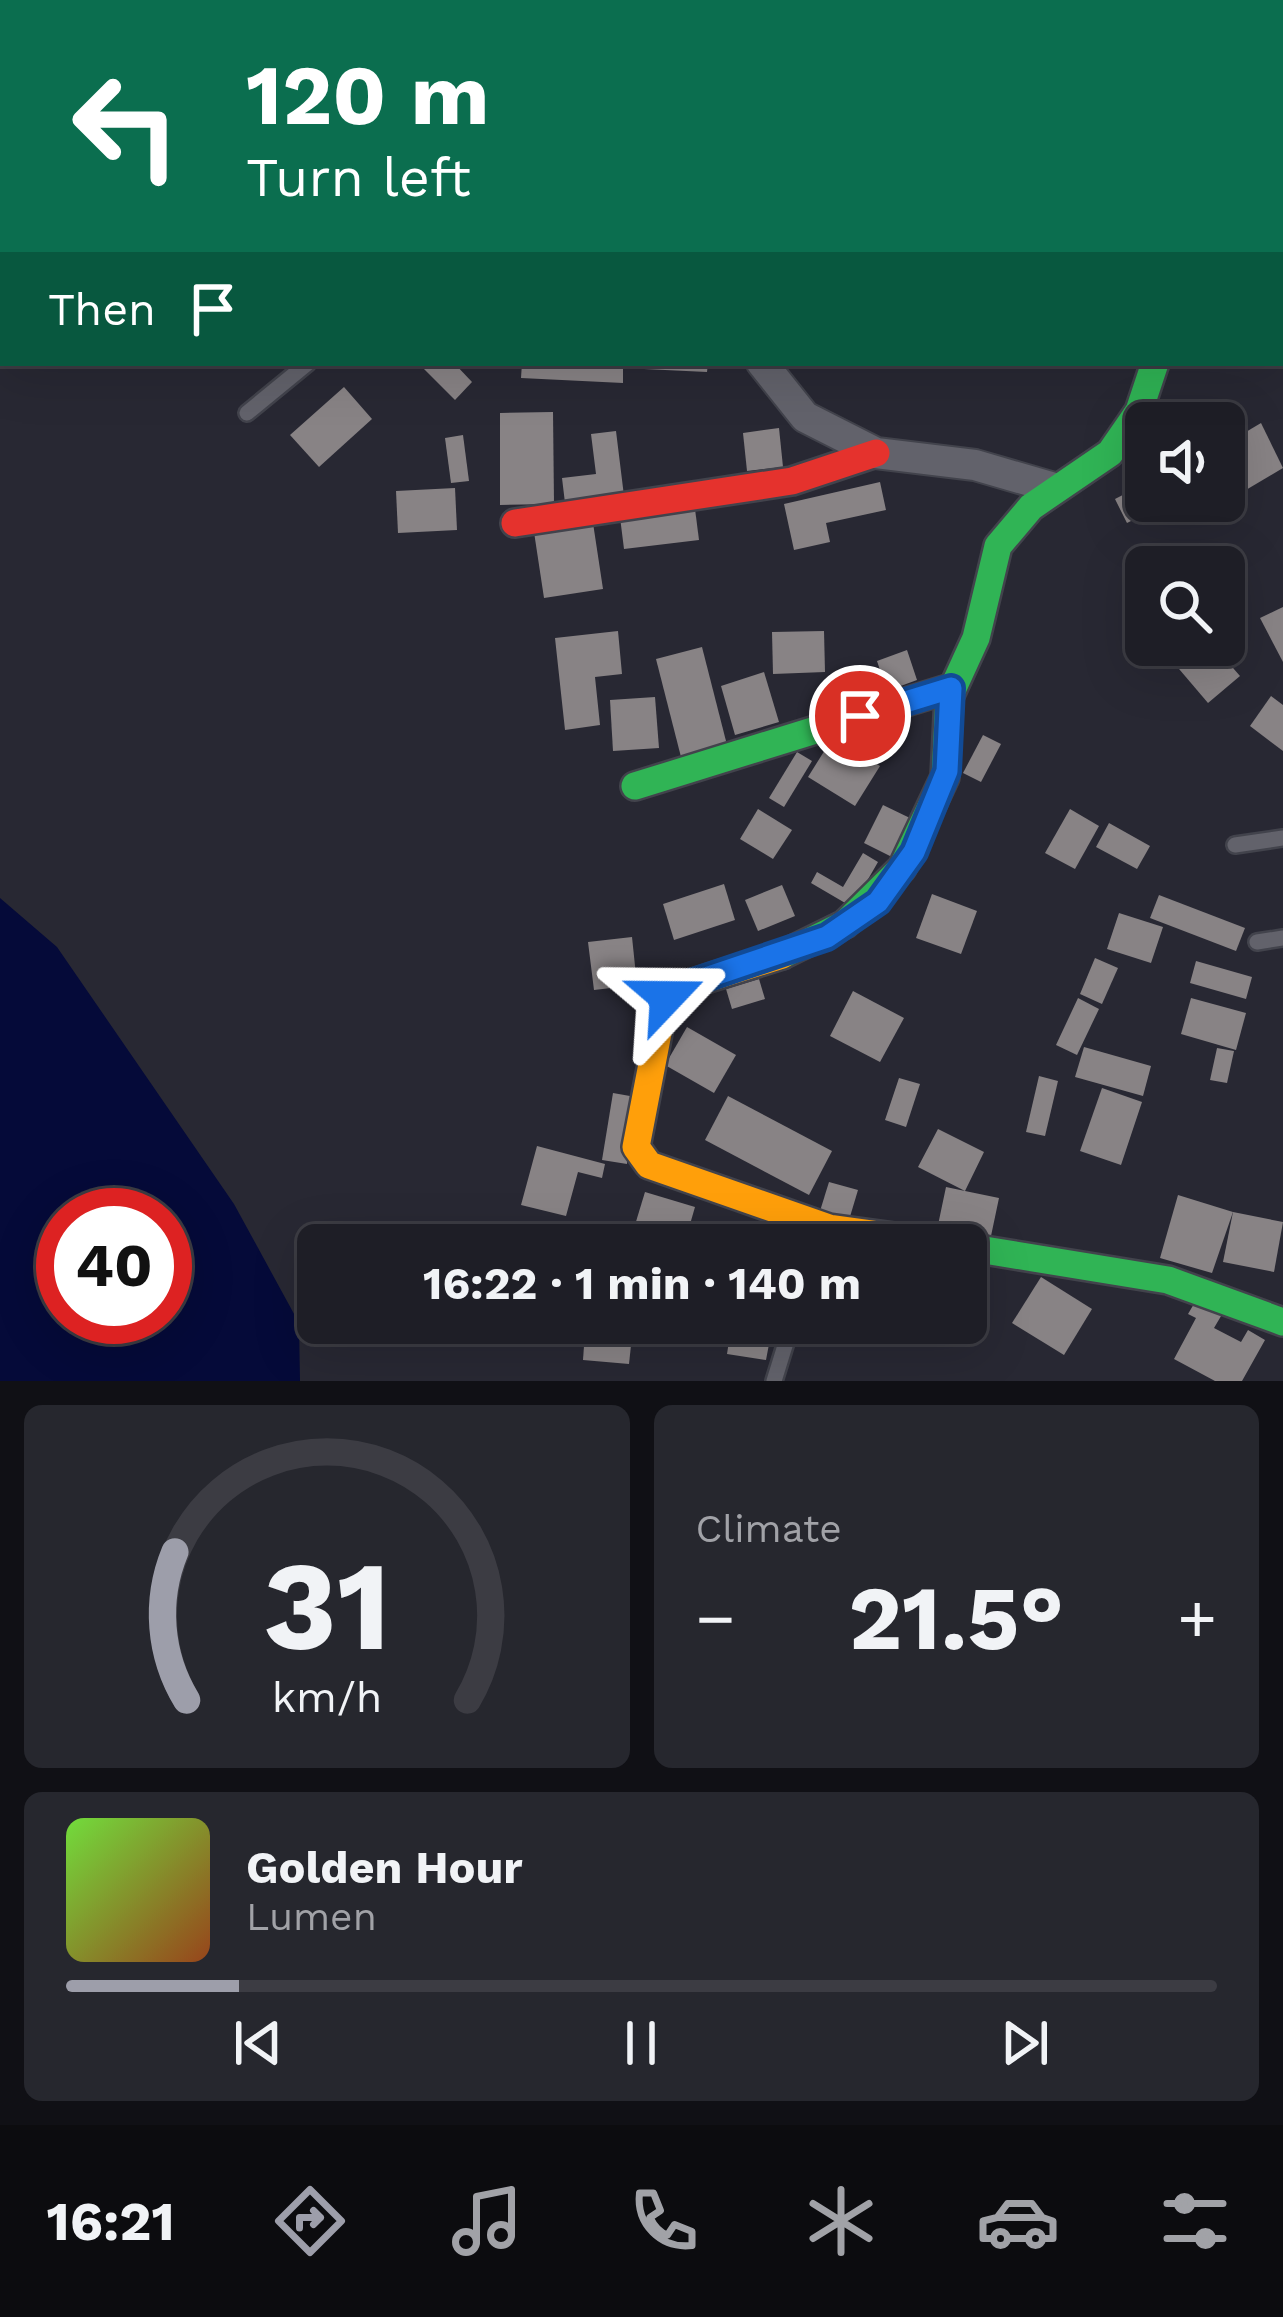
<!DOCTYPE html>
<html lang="en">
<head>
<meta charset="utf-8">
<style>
	body { margin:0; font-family:"Work Sans",sans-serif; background:#26272e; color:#f1f3f6; height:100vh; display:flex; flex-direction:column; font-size:45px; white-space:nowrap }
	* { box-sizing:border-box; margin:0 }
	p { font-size:39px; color:#a1a2a7 }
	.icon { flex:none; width:66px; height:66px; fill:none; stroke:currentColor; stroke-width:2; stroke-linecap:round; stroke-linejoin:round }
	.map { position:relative; height:1381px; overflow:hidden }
	.drawer { display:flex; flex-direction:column; gap:24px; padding:24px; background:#101015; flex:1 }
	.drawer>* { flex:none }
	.banner { position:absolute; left:0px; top:0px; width:1284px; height:366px; box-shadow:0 12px 48px #0002,0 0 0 3px #3c3c43; background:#0b6e4f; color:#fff; overflow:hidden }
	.tools { position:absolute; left:1125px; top:402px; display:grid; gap:24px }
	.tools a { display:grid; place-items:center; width:120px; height:120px; border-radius:18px; background:#1e1e26; box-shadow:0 12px 48px #0002,0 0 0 3px #3c3c43; font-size:60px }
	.speed { position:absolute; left:36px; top:1188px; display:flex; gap:24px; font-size:60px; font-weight:700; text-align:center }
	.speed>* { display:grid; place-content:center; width:156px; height:156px; border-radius:50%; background:#1e1e26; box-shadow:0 12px 48px #0002,0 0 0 3px #3c3c43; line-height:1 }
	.speed .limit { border:18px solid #d22; background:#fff; color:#111 }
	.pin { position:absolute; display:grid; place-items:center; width:102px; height:102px; color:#fff; margin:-51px; border:6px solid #fff; border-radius:50%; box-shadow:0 3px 12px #0007 }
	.me { position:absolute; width:132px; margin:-66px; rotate:67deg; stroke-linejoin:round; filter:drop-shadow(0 0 9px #0008) }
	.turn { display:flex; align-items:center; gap:42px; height:252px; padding:0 48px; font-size:54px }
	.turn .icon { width:156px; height:156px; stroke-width:2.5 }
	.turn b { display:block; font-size:84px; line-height:102px }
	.then { display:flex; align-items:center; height:114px; padding:0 48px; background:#0003; gap:24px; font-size:45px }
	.big { font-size:90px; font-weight:700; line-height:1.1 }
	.drawer .card { flex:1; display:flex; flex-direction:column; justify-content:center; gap:18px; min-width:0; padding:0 42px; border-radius:18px; background:#26272e }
	.drawer .dial { align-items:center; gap:0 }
	.dial svg { height:312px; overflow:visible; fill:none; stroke:#3c3c43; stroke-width:7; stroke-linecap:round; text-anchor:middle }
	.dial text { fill:#f1f3f6; stroke:none }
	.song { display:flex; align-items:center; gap:36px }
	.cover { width:144px; height:144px; border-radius:18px; background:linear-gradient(135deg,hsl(100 70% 55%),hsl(20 70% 35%)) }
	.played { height:12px; border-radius:6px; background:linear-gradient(90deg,#9d9eaa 15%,#3c3c43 15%) }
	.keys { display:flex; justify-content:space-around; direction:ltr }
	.heat { display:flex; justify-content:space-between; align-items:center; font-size:66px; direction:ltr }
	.drawer .tiles { flex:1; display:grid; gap:24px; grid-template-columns:1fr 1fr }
	.card:last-child { grid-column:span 2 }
	.trip { position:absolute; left:297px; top:1224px; width:690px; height:120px; border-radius:18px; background:#1e1e26; box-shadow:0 12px 48px #0002,0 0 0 3px #3c3c43; font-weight:700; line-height:120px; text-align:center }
	.tabs { display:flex; height:192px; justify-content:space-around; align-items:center; background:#0c0c0f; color:#a1a2a7 }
	.tabs .icon { width:84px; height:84px }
	.tabs .selected { color:#9d9eaa }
	.tabs b { font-size:54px; color:#f1f3f6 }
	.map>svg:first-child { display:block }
	.water { fill:#050a39; fill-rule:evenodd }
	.building { fill:#888385 }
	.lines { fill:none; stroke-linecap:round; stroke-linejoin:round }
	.lane-casing { stroke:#42434c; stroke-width:20 }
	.street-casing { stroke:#42434c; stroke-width:34 }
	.fast-casing { stroke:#42434c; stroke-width:32 }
	.slow-casing { stroke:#42434c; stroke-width:32 }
	.jam-casing { stroke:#42434c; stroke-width:32 }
	.lane { stroke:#62626b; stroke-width:15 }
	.street { stroke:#62626b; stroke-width:30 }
	.fast { stroke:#30b455; stroke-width:27 }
	.slow { stroke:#ff9f0a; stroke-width:27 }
	.jam { stroke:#e5322d; stroke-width:27 }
	.route-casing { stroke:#114b97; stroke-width:30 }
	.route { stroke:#1a73e8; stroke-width:21 }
</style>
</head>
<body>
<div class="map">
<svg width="1283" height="1381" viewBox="0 0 1283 1381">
	<rect width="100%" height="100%" fill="#282833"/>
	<path class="water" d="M0,898L57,947L234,1204L299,1323L300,1381H0ZM63,1215H165V1317H63Z"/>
	<g class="building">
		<polygon points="418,363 454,363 472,382 455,400"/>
		<polygon points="522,363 708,363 707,372 623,368 623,383 521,378"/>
		<polygon points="344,387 372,419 319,467 290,435"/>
		<polygon points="553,412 554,504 500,505 500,413"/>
		<polygon points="1261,423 1283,468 1224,503 1224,445"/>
		<polygon points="779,428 783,467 747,471 743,433"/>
		<polygon points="616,431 624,496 565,503 562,478 596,474 591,434"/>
		<polygon points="463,435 469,481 451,483 445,438"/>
		<polygon points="880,482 886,510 826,523 830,542 794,550 784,504"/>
		<polygon points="1146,483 1146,501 1171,501 1127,523 1115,499"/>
		<polygon points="455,488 457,530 398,533 396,491"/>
		<polygon points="695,509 699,540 624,549 620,517"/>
		<polygon points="593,523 603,589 544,598 534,532"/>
		<polygon points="1283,607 1283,662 1260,618"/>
		<polygon points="618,631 622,674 595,677 600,725 565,730 555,638"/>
		<polygon points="824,631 825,672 773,674 772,632"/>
		<polygon points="1181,645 1213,645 1240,676 1208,703 1168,656"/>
		<polygon points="702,647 727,745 681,757 656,659"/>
		<polygon points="907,650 917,680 887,691 877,661"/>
		<polygon points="764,672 779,722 735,735 721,686"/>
		<polygon points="1271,696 1283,705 1283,751 1250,726"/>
		<polygon points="655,697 659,748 613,751 610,700"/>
		<polygon points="983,735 1001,744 981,782 963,773"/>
		<polygon points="833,737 880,766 855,806 808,777"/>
		<polygon points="797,752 812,761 784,807 769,798"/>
		<polygon points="883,805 912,819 892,857 864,843"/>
		<polygon points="758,809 792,830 773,859 740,839"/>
		<polygon points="1070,809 1099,826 1075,869 1045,853"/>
		<polygon points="1109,823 1150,846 1137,869 1096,847"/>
		<polygon points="863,853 878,862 852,907 811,883 817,872 843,887"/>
		<polygon points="724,884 735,920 674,940 663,904"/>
		<polygon points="782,885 795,916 758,931 745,900"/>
		<polygon points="932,894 977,911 961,954 916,938"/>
		<polygon points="1159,895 1245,928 1236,951 1150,918"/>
		<polygon points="1119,913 1163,927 1151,963 1107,949"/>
		<polygon points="632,937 637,985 594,990 588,942"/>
		<polygon points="1095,958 1118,968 1102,1004 1080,994"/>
		<polygon points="1196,961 1252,977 1246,999 1190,983"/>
		<polygon points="759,979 765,999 732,1009 726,989"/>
		<polygon points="853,991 904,1018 880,1062 830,1036"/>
		<polygon points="1078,998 1099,1009 1077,1055 1056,1045"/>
		<polygon points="1191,998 1246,1013 1236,1050 1181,1034"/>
		<polygon points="687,1027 736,1055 714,1093 665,1065"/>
		<polygon points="1084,1047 1151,1066 1143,1096 1075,1077"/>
		<polygon points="1217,1048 1234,1051 1227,1083 1210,1080"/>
		<polygon points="1039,1076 1058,1081 1045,1136 1026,1132"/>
		<polygon points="899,1078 920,1084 906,1127 885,1120"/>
		<polygon points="1102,1088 1142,1102 1121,1165 1080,1151"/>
		<polygon points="613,1093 630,1096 627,1164 602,1160"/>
		<polygon points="728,1096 832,1151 809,1195 705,1140"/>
		<polygon points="938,1129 984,1152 965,1191 999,1198 991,1236 938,1225 946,1187 965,1191 918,1167"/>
		<polygon points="537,1146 605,1164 602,1178 578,1172 566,1216 521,1205"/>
		<polygon points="829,1182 858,1190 849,1220 820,1211"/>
		<polygon points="645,1192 695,1207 684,1245 631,1238"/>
		<polygon points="1178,1195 1233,1212 1212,1273 1160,1258"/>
		<polygon points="1233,1212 1283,1222 1274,1272 1223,1262"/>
		<polygon points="750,1223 787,1230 784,1245 746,1245"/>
		<polygon points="1041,1277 1092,1309 1064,1355 1012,1323"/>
		<polygon points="1198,1297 1224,1311 1214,1328 1241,1342 1248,1330 1265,1340 1242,1381 1215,1381 1174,1359 1196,1318 1188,1314"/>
		<polygon points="666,1323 773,1323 766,1360 727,1354 729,1341 665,1330"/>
		<polygon points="585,1332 632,1336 629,1364 583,1360"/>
	</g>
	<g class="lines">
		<defs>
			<g id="lane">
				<polyline points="247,413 308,363"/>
				<polyline points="1235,845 1283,838"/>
				<polyline points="1257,942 1283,938"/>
				<polyline points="774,1381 792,1323"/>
			</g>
			<polyline id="street" points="762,363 805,417 876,453 975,465 1054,488"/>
			<g id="fast">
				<polyline points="1137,0 1139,3"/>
				<polyline points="635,786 951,688"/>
				<polyline points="782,955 845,924 902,868 945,777 949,697 976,638 998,546 1031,507 1110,453 1139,411 1155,363"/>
				<polyline points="966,1247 1168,1280 1283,1322"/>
			</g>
			<polyline id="slow" points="782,955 677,988 663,1007 636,1147 649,1165 829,1228 953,1245"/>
			<g id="jam">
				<polyline points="1281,296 1283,300"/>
				<polyline points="515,523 792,481 876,453"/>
			</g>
		</defs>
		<use href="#lane" class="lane-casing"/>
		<use href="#street" class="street-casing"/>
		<use href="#fast" class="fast-casing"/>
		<use href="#slow" class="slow-casing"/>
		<use href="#jam" class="jam-casing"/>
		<use href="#lane" class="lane"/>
		<use href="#street" class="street"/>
		<use href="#fast" class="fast"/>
		<use href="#slow" class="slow"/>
		<use href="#jam" class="jam"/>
	</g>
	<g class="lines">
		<defs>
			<polyline id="route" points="667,997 676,988 827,937 878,902 914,852 947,771 951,688 860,716"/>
		</defs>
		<use href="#route" class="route-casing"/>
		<use href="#route" class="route"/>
	</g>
</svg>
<div class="tools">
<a><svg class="icon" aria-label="sound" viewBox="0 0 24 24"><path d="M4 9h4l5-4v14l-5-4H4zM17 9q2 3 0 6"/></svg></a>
<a><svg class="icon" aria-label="search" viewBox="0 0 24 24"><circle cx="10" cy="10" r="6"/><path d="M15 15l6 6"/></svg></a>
</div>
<div class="speed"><div class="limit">40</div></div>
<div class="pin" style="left:860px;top:716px;background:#d93025"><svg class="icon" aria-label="arrive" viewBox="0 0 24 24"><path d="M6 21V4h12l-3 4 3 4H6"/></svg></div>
<svg class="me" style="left:667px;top:997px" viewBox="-20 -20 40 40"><path d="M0-17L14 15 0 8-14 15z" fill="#1a73e8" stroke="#fff" stroke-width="4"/></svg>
<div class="trip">16:22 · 1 min · 140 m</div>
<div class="banner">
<div class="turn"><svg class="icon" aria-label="left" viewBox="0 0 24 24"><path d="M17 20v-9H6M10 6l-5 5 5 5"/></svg><div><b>120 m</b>Turn left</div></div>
<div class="then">Then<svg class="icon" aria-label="arrive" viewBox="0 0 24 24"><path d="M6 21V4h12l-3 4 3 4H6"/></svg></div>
</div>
</div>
<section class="drawer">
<div class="tiles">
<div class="card dial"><svg viewBox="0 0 100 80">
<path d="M14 69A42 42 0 1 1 86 69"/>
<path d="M14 69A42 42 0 0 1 11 31" stroke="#9d9eaa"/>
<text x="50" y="56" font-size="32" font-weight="700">31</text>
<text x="50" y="72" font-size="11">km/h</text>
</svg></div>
<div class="card"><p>Climate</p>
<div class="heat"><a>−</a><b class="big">21.5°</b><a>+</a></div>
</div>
<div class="card">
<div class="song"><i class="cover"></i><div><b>Golden Hour</b><p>Lumen</p></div></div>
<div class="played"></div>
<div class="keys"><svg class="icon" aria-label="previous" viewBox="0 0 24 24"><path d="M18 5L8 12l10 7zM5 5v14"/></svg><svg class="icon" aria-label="pause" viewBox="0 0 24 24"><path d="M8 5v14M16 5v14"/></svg><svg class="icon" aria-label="next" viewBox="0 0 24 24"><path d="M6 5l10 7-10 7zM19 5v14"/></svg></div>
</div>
</div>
</section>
<nav class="tabs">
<b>16:21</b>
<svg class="icon selected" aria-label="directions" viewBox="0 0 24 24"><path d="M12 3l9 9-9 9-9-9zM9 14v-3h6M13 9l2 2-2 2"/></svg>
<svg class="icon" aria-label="music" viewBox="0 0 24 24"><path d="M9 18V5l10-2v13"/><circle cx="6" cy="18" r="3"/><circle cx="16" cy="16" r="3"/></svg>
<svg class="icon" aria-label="phone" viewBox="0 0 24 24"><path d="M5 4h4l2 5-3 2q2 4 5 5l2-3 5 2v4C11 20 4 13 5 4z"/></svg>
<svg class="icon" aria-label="climate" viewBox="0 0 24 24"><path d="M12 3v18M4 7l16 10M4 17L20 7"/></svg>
<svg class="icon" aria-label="car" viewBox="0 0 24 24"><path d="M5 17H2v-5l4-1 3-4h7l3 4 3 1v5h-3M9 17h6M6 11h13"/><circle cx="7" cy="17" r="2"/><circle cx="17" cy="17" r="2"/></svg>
<svg class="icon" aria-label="filters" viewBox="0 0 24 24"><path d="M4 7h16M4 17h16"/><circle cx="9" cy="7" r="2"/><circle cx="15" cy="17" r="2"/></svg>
</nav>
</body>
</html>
